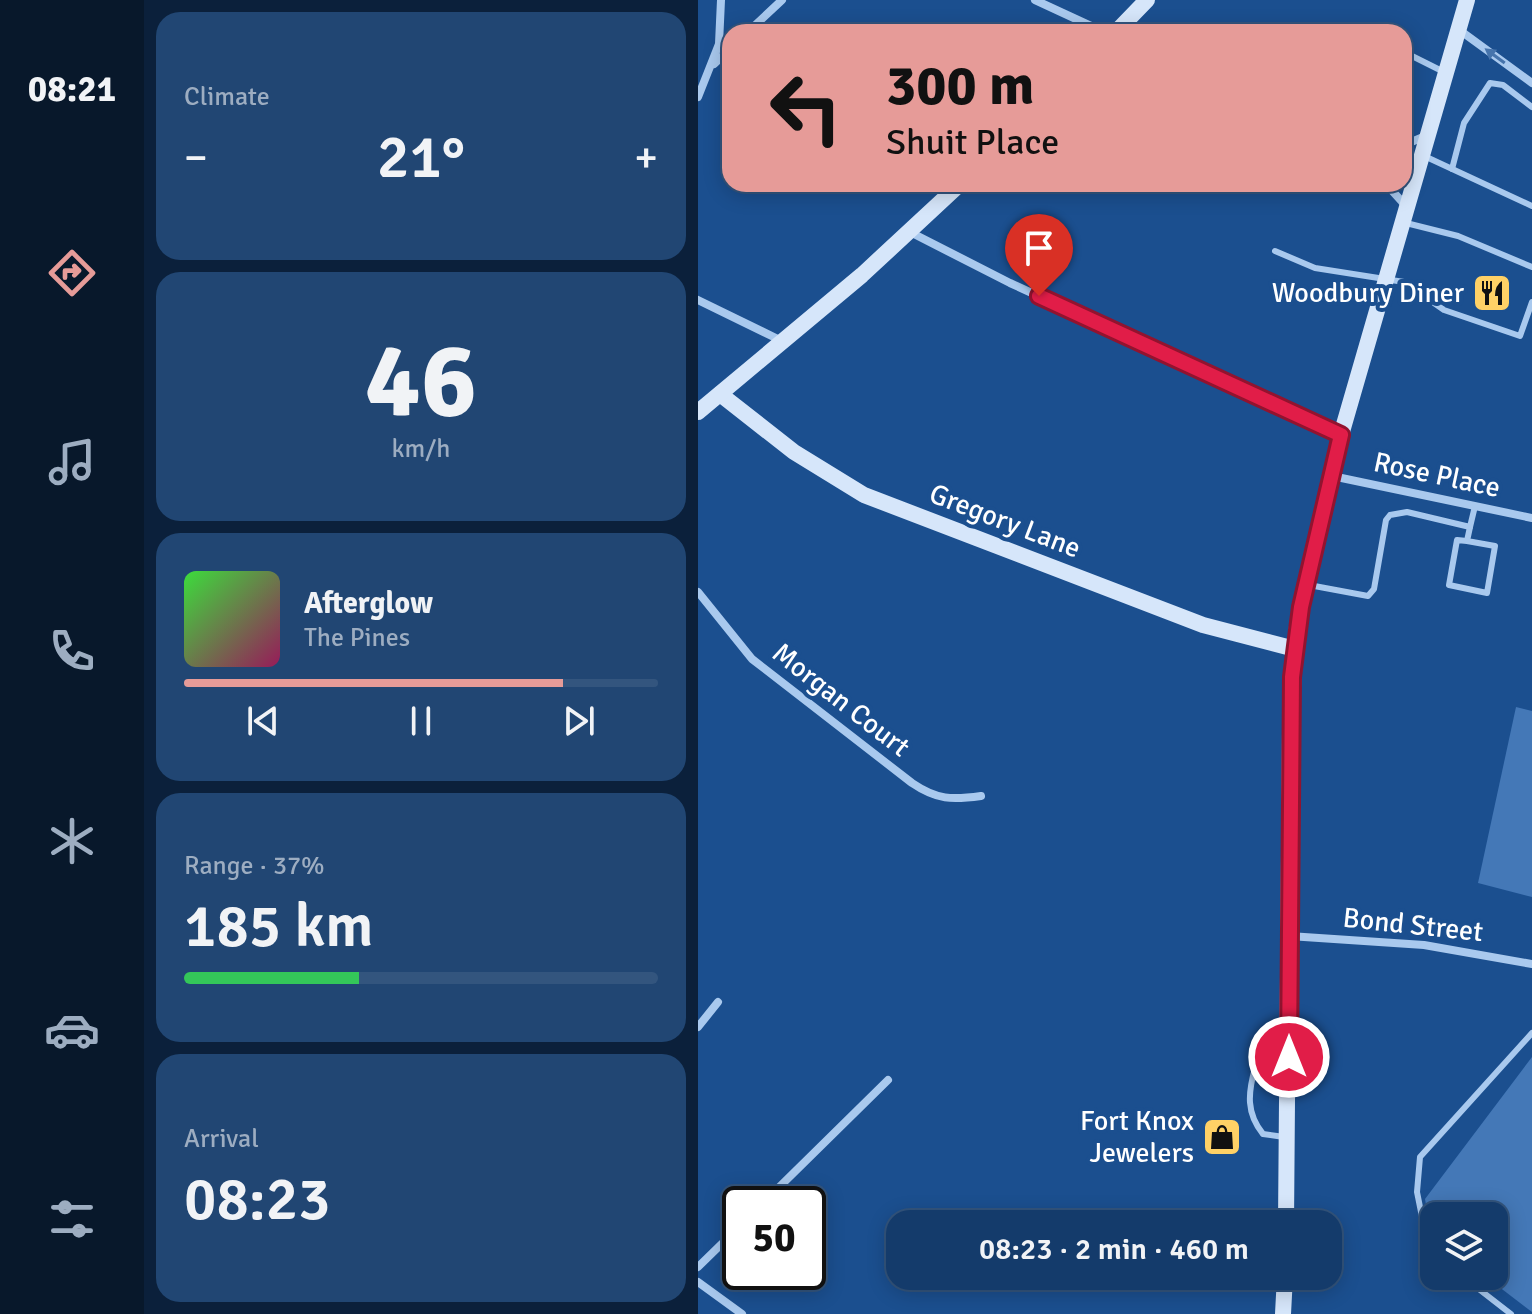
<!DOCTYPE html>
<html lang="en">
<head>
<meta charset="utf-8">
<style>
	body { margin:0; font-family:Signika,sans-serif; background:#214673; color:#f1f3f6; height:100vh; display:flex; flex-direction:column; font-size:30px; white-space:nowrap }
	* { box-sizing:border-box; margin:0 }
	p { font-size:26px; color:#9dadc1 }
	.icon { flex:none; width:44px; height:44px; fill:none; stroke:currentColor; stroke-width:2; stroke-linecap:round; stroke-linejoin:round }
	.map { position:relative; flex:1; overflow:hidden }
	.side { display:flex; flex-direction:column; gap:12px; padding:12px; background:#0b203b; width:554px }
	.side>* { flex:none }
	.top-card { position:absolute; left:24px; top:24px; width:690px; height:168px; border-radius:24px; box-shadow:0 4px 20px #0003,0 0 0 2px #33557e; background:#e69b98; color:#111; overflow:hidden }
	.controls { position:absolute; left:722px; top:1202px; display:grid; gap:16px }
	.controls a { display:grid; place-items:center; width:88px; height:88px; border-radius:16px; background:#143b6b; box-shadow:0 4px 20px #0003,0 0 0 2px #33557e; font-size:40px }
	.speed { position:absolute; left:24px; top:1186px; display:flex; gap:16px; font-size:40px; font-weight:700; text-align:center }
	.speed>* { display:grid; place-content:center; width:104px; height:104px; border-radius:50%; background:#143b6b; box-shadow:0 4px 20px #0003,0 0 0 2px #33557e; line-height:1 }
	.speed .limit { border:4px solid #111; border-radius:12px; background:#fff; color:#111 }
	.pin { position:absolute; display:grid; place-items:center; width:68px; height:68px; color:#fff; margin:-82px -34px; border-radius:50% 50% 50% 0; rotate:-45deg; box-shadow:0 0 8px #0007 }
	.pin .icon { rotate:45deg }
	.me { position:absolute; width:88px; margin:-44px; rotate:0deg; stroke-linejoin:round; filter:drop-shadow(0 0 6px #0008) }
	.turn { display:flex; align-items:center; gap:28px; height:168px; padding:0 32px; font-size:36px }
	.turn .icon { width:104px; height:104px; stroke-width:2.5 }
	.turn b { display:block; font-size:56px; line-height:68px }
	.big { font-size:60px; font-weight:600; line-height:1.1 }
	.side .widget { flex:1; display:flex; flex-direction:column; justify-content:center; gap:12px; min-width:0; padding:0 28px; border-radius:24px; background:#214673 }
	.side .dial { align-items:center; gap:0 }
	.dial b { font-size:104px; line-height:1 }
	.song { display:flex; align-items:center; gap:24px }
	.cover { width:96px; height:96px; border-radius:12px; background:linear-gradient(135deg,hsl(120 70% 55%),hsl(330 70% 35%)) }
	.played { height:8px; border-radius:4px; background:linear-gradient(90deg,#e69b98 80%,#33557e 80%) }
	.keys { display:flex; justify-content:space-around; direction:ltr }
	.heat { display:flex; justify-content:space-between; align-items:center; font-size:44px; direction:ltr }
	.charge { height:12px; border-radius:6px; background:linear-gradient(90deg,#34c759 37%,#33557e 0) }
	.trip { position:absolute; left:188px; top:1210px; width:456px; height:80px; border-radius:24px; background:#143b6b; box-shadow:0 4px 20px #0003,0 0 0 2px #33557e; font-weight:600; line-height:80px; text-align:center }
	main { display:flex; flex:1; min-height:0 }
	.tab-bar { display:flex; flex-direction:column; width:144px; justify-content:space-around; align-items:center; background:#08182b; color:#9dadc1 }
	.tab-bar .icon { width:56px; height:56px }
	.tab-bar .current { color:#e69b98 }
	.tab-bar b { font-size:36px; color:#f1f3f6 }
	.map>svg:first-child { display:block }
	.building { fill:#4478b7 }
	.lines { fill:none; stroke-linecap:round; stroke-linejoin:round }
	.lane { stroke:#a9c9ee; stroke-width:6 }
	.street { stroke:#a9c9ee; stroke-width:8 }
	.secondary { stroke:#d6e6fa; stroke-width:16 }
	.oneway { fill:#4674ac }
	.route-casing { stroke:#92132f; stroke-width:20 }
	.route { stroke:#e11d48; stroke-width:14 }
	.labels { text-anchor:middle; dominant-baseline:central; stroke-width:8; stroke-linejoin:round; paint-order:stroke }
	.poi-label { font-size:28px; fill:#fff; stroke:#1b4f8f; text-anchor:end }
	.street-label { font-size:28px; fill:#fff; stroke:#1b4f8f }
</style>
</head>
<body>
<main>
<nav class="tab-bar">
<b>08:21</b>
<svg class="icon current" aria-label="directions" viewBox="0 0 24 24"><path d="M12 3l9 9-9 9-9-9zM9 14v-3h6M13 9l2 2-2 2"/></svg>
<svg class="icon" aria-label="music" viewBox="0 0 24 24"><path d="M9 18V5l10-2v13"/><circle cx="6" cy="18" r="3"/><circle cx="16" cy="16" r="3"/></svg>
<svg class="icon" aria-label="phone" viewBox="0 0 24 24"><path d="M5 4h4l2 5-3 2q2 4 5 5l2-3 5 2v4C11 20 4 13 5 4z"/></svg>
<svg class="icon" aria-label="climate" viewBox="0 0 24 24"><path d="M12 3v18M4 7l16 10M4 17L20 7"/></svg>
<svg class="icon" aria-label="car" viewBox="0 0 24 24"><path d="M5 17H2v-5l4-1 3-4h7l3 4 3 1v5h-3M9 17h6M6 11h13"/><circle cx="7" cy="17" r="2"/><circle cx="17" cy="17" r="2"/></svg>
<svg class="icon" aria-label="filters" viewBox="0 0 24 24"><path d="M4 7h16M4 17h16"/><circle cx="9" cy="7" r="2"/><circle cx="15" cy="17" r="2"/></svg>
</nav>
<section class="side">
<div class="widget"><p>Climate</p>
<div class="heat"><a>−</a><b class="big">21°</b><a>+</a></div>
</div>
<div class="widget dial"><b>46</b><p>km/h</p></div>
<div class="widget">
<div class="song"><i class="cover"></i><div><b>Afterglow</b><p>The Pines</p></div></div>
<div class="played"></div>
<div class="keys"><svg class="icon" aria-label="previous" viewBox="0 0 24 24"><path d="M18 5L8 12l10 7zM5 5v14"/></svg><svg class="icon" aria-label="pause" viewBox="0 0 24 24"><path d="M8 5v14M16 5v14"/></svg><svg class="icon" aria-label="next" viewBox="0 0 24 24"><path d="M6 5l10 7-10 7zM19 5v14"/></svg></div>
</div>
<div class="widget"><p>Range · 37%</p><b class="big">185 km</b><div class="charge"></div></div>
<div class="widget"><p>Arrival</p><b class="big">08:23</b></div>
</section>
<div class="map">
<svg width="834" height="1314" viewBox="0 0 834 1314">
	<rect width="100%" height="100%" fill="#1b4f8f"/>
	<g class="building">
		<polygon points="818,707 834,711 834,897 780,883"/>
		<polygon points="834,1057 834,1312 796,1283 796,1216 730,1216 727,1199"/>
	</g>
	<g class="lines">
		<g class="lane">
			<polyline points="706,52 746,72"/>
			<polyline points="724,155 834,206"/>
			<polyline points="754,169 766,123 792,83 805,85 834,107"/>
			<polyline points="708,223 760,236 834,267"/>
			<polyline points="577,251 617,268 706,282 746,310 822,336 834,302"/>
			<polyline points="769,541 797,546 789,593 751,585 759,540 769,541 772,527"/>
			<polyline points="611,585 670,596 676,589 688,520 692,515 709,512 772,527 777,506"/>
			<path d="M586,1137L565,1134C548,1113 550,1093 557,1068L569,1058L589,1057"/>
			<polyline points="736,1255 728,1237 719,1192 722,1157 834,1033"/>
			<polyline points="764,1276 813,1314"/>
		</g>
		<g class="street">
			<polyline points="337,0 406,32"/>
			<polyline points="760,29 834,83"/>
			<polyline points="50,32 84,0"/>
			<polyline points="16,64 32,49"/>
			<polyline points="0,97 21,44 23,0"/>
			<polyline points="706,145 730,135"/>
			<polyline points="688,184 708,206"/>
			<polyline points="212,232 312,283 643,435"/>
			<polyline points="0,300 84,341"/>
			<polyline points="634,476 834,518"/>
			<path d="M0,592L54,659L214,783C239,800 254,800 283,796"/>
			<polyline points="591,936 726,945 834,964"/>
			<polyline points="0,1027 20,1002"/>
			<polyline points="64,1204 190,1080"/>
			<polyline points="0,1267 42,1226"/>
			<polyline points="0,1282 44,1314"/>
		</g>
		<g class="secondary">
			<polyline points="418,32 449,0"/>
			<polyline points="22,394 96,452 166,495 505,625 597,649"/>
			<polyline points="0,412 164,275 262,184"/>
			<polyline points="588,1224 592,733 599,626 643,435 769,0"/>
			<polyline points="585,1314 587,1276"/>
		</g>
	</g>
	<defs><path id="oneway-solid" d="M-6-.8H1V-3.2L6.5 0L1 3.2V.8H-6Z" transform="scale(2)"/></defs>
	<use class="oneway" href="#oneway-solid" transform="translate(797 56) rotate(-144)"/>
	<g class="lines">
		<defs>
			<polyline id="route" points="341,296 643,435 603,607 594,677 591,1057"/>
		</defs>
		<use href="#route" class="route-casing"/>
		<use href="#route" class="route"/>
	</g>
	<defs>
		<symbol id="restaurant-square" viewBox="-11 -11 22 22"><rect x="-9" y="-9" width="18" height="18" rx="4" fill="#ffd166" stroke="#1b4f8f"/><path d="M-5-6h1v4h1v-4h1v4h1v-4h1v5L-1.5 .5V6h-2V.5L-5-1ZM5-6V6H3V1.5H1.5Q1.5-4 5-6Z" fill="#111"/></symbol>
		<symbol id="shop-square" viewBox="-11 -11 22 22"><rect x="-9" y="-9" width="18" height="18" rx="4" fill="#ffd166" stroke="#1b4f8f"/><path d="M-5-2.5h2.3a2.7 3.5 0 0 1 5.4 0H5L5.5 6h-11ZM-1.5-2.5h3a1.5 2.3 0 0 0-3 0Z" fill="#111"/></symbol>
	</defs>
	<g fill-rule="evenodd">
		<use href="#restaurant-square" x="772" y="271" width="44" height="44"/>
		<use href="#shop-square" x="502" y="1115" width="44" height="44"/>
	</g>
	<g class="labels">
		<g class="poi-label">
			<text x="766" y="293">Woodbury Diner</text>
			<text x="496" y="1121">Fort Knox<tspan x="496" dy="32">Jewelers</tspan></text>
		</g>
		<g class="street-label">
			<text transform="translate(739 475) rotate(12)">Rose Place</text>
			<text transform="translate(307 521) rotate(21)">Gregory Lane</text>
			<text transform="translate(143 700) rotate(38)">Morgan Court</text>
			<text transform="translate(715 925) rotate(6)">Bond Street</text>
		</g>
	</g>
</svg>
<div class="controls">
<a><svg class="icon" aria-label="layers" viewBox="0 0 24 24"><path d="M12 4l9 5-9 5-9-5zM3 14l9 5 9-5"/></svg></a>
</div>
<div class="speed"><div class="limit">50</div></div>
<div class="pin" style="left:341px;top:296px;background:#d93025"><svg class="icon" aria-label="arrive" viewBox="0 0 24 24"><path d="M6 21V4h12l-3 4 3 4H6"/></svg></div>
<svg class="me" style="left:591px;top:1057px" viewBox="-20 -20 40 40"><circle r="17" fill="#e11d48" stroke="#fff" stroke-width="3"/><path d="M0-11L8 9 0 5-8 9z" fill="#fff"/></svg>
<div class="trip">08:23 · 2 min · 460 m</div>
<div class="top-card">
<div class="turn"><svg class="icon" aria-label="left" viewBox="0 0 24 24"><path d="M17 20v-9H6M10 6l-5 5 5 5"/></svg><div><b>300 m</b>Shuit Place</div></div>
</div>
</div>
</main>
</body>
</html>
